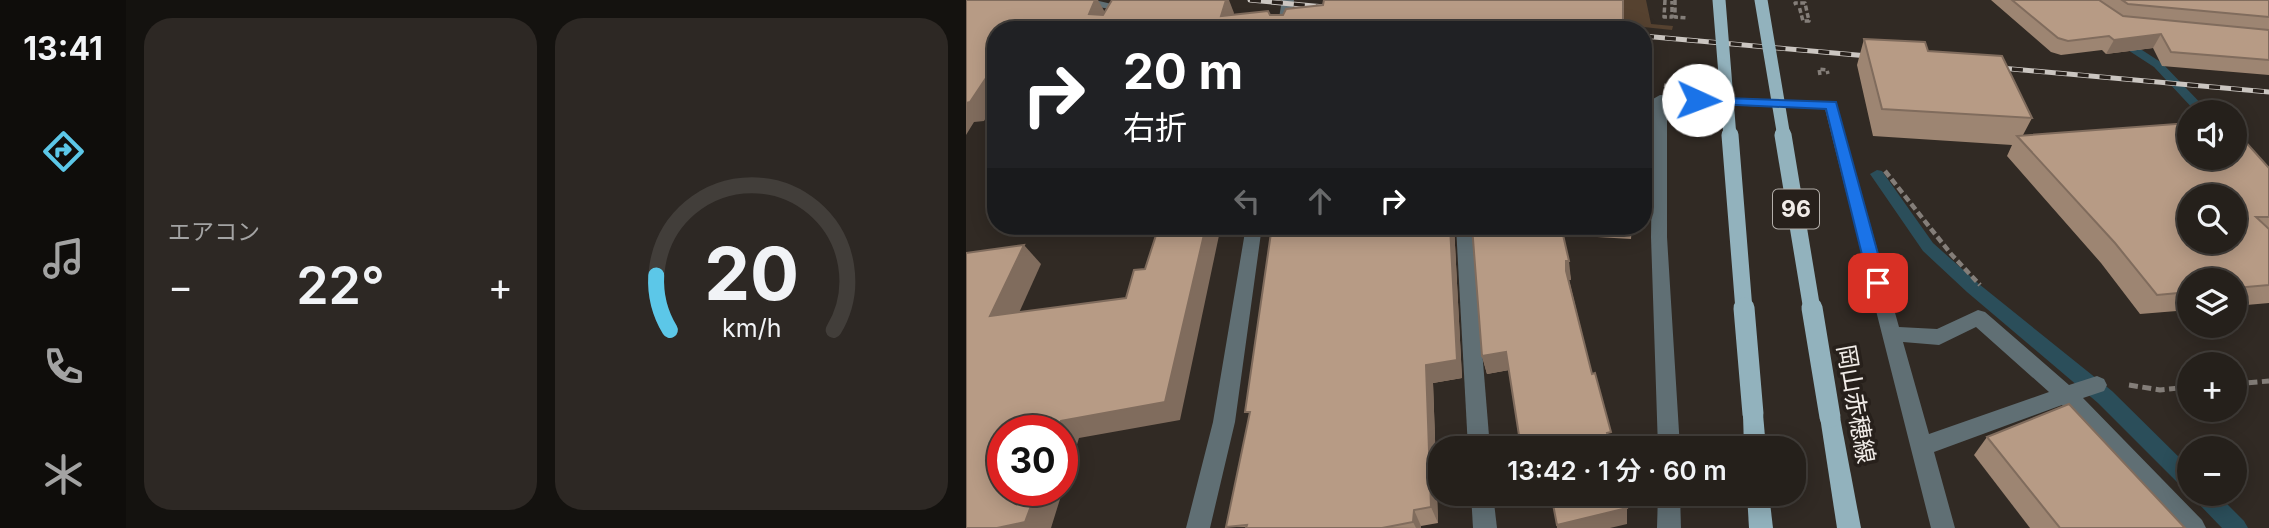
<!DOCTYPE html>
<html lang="ja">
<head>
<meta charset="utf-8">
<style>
	body { margin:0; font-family:Inter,"Noto Sans JP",sans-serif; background:#2d2824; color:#f1f3f6; height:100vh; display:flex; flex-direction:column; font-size:26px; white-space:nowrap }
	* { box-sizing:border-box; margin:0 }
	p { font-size:23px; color:#a3a3a3 }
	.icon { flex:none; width:38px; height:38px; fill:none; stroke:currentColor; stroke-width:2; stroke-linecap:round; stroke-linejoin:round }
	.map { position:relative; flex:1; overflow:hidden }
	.panel { display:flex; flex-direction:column; gap:18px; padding:18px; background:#14120f; width:840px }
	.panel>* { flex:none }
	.banner { position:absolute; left:21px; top:21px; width:665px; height:214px; border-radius:28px; box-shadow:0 4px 18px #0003,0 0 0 2px #423e3a; background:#202124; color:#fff; overflow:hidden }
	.fabs { position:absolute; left:1211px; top:100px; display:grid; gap:14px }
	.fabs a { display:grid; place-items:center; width:70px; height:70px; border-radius:50%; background:#25201b; box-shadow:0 4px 18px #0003,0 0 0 2px #423e3a; font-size:35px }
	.speed { position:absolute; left:21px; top:415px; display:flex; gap:14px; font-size:35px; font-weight:700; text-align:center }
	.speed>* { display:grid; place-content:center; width:91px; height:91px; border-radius:50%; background:#25201b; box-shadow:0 4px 18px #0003,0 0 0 2px #423e3a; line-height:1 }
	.speed .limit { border:10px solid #d22; background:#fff; color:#111 }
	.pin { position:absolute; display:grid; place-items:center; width:60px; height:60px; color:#fff; margin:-30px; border-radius:14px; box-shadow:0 4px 10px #0006 }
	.me { position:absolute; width:77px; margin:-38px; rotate:92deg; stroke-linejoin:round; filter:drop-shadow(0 0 5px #0008) }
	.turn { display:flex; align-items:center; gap:24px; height:147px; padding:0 21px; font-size:32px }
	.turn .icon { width:91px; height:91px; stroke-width:2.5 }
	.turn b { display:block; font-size:49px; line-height:60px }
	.lanes { display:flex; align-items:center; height:66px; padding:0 21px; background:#0003; justify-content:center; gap:35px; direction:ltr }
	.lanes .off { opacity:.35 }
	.big { font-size:52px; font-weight:600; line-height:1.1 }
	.panel .card { flex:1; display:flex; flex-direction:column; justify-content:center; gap:10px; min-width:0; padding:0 24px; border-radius:28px; background:#2d2824 }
	.panel .dial { align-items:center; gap:0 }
	.dial svg { height:182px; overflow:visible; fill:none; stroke:#423e3a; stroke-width:7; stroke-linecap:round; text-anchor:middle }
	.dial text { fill:#f1f3f6; stroke:none }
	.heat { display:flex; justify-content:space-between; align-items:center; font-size:38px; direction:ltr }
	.panel .tiles { flex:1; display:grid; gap:18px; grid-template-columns:repeat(2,1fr) }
	.trip { position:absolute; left:462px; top:436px; width:378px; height:70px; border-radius:28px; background:#25201b; box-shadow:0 4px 18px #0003,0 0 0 2px #423e3a; font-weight:600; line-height:70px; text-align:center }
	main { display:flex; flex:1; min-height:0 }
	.tab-bar { display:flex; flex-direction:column; width:126px; justify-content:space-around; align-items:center; background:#0f0d0b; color:#a3a3a3 }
	.tab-bar .icon { width:49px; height:49px }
	.tab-bar .active { color:#5cc7e8 }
	.tab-bar b { font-size:32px; color:#f1f3f6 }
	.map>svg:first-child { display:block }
	.green { fill:#564230 }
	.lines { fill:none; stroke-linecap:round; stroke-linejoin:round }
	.stream { fill:#2b4e5a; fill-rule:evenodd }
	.path-far2 { stroke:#847e79; stroke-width:3.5; stroke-dasharray:5 2.5; stroke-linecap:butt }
	.path-far1 { stroke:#847e79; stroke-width:4.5; stroke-dasharray:7 3.5; stroke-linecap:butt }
	.path { stroke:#847e79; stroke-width:5; stroke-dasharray:9 4.5; stroke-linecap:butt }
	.street { fill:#606f74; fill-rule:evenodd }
	.primary { fill:#92b2bd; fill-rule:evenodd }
	.rail-casing { stroke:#cbc6c1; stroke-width:5 }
	.rail { stroke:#27201b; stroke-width:3.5; stroke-dasharray:11; stroke-linecap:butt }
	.path-bridge { stroke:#847e79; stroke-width:3.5; stroke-dasharray:5 2.5; stroke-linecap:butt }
	.primary-bridge-far2 { stroke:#92b2bd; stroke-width:13 }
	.primary-bridge-far1 { stroke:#92b2bd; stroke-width:17 }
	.primary-bridge { stroke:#92b2bd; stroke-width:21 }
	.wall { fill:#9d8572 }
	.shaded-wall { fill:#806c5d }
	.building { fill:#b79b85; stroke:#806c5d; stroke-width:2; fill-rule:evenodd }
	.route { fill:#1a73e8; stroke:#114b97; stroke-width:2 }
	.labels { text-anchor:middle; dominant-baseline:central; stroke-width:7; stroke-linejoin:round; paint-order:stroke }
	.shield { fill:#27201b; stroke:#b4afaa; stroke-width:2 }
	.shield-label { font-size:23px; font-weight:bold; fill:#f1ece8 }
	.street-label { font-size:24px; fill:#f1ece8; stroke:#27201b }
</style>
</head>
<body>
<main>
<nav class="tab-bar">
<b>13:41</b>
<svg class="icon active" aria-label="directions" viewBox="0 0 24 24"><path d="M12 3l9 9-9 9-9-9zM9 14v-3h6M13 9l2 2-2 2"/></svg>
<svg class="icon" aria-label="music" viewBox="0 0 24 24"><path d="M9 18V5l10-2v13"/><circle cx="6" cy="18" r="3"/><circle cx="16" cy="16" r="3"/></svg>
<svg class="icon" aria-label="phone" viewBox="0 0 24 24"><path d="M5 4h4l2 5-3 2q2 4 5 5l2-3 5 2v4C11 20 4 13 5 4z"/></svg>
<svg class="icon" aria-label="climate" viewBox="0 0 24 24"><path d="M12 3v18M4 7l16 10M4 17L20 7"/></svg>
</nav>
<section class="panel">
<div class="tiles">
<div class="card"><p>エアコン</p>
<div class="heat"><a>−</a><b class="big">22°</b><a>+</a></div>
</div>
<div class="card dial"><svg viewBox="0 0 100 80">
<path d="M14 69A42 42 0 1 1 86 69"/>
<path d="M14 69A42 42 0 0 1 8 45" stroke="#5cc7e8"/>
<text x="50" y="56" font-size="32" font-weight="700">20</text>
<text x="50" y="72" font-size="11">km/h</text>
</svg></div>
</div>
</section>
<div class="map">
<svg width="1303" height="528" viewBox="0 0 1303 528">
	<rect width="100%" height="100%" fill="#312a24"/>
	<polygon class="green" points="591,0 680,0 685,24 707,26 706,30 497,8"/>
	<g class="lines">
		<g class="stream">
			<polygon points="1148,37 1156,37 1196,63 1243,112 1230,112 1188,67 1148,41"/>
			<polygon points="911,170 916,171 967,243 1013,284 1146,391 1223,467 1223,489 1216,487 1132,403 1001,292 957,251 904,174"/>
			<polygon points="1227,494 1251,494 1278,521 1282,528 1256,528 1230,501"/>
		</g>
		<g class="path-far2">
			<polyline points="699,0 698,17 706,17 706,1"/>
			<polyline points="709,0 709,17 722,18"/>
			<polyline points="830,5 829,3 839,3 843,21 837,21 833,6"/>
			<polyline points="854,75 853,69 861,70 862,74"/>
			<polyline points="1243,106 1249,112"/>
		</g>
		<polyline class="path-far1" points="919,171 985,254 1014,285"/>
		<g class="path">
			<polyline points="1269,384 1303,381"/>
			<polyline points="1163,385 1194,390 1223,387"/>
		</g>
		<g class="street">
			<polygon points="129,0 158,7 147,30 135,30 145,9 112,4 106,1"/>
			<polygon points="316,0 328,0 323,30 311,30"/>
			<path d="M694,95L870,102L933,327L971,329L1012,310L1019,312L1103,385L1131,376L1138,379L1141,385L1138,391L1117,398L1236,520L1240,528H1212L1096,405L968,452L989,528H965L859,109L701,103V237L714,448H692L685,237L687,99ZM1010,327L1083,392L963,434L937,342L973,345Z"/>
			<polygon points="280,226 296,226 269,422 244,528 220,528 247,422"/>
			<polygon points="490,226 506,226 524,448 502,448"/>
			<polygon points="505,494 527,494 531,528 507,528"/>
			<polygon points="692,494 714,494 715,528 691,528"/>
		</g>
		<g class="primary">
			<polygon points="787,405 794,408 797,414 800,448 778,448 777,414 780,408"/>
			<polygon points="864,408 871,411 874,417 895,528 871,528 854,417 857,411"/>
			<polygon points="781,494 803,494 807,528 783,528"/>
		</g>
		<defs>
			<g id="rail">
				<polyline points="284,0 369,8"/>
				<polyline points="677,36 913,57"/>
				<polyline points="1024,67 1303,92"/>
			</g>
		</defs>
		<use href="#rail" class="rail-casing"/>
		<use href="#rail" class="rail"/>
		<polyline class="path-bridge" points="698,85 711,88 711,85"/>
		<g class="primary-bridge-far2">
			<polyline points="753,0 764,137"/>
			<polyline points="795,0 818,137"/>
		</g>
		<g class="primary-bridge-far1">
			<polyline points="764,135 778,310"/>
			<polyline points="817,135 846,310"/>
		</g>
		<g class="primary-bridge">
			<polyline points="778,308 787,414"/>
			<polyline points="846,308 864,417"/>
		</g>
	</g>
	<g class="wall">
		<polygon points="1025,0 1303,0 1303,75 1196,66 1187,48 1140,54 1136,50 1095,55 1085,52"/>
		<polygon points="898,39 962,51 1066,118 1057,135 1303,168 1303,303 1269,306 1269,280 1223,280 1223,310 1174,314 1135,263 1041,156 1046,145 907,136 891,65"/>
		<polygon points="306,226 488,226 496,378 467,383 472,523 455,526 455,528 260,527 283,417"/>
		<polygon points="506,226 666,226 665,239 597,235 605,280 603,280 626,374 645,432 543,370 521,374 516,356"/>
		<polygon points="1021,437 1219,528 1064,528 1008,455"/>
	</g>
	<g class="shaded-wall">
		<polygon points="129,0 132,0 140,14 134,30 123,14"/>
		<polygon points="260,0 263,0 268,13 264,30 255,16"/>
		<polygon points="1195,34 1187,48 1140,54 1148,40"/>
		<polygon points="30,63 30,102 18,121 8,122 0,135 0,103"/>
		<polygon points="240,226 255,226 214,420 113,438 85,528 31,528 71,490 96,490 96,430 91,430 95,421"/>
		<polygon points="484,226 488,226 496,378 467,383 472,523 465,507 460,365"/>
		<polygon points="58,245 75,264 43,335 24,316"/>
		<polygon points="600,261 603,261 605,280 601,280"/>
		<polygon points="540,352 543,370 521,374 516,356"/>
		<polygon points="562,494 585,494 585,495 564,500"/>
		<polygon points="661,508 661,524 644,528 591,528 591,525"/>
		<polygon points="448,510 455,526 455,528 450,528 447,522"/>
	</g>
	<g class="building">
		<polygon points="0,0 129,0 123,14 137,15 146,0 260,0 255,16 302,11 304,15 317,15 320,9 357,5 358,0 657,0 657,30 30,30 30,63 4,102 0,103"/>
		<polygon points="1046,0 1133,0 1157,16 1303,30 1303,60 1205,52 1195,34 1148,40 1143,36 1102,41 1092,38"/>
		<polygon points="1156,0 1303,0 1303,17 1162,4"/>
		<polygon points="898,39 959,42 962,51 1036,56 1066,118 916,109"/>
		<path d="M1223,123V158H1269V130L1303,168V217H1290L1303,229V285L1269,288V280H1223V292L1191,295L1149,243L1051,136ZM1223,196H1269V242H1223Z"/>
		<polygon points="193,226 240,226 199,402 95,421 91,430 37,430 37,490 71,490 59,522 31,528 0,528 0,253 58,245 24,316 160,298 168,270 179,269"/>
		<polygon points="306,226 484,226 491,360 460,365 465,507 448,510 447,522 416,528 280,528 281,525 260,527 284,412 279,412"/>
		<polygon points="506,226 595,226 603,261 600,261 600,271 626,374 629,373 645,432 641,433 645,448 555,448 540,352 516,356"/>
		<polygon points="1103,404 1219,528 1094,528 1021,437"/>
		<polygon points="585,494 657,494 661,508 591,525"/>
	</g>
	<polygon class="route" points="732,97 870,102 920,283 917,287 906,287 903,283 860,109 728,103 726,100"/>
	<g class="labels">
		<rect class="shield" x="807" y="189.5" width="46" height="39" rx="5"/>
		<g class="shield-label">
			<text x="830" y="209">96</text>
		</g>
		<g class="street-label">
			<text transform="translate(890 404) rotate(80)">岡山赤穂線</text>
		</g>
	</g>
</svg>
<div class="fabs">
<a><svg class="icon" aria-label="sound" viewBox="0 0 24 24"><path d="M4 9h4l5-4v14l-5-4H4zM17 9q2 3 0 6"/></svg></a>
<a><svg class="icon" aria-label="search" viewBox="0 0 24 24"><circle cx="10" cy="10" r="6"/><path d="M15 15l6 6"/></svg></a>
<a><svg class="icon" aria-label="layers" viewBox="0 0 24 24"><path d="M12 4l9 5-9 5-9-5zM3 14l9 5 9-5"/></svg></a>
<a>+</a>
<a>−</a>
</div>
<div class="speed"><div class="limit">30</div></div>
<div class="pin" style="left:912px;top:283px;background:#d93025"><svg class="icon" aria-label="arrive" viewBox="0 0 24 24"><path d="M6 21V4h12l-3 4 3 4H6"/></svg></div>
<svg class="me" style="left:732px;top:100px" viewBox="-20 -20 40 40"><circle r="19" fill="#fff"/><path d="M0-13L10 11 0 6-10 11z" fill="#1a73e8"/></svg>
<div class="trip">13:42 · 1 分 · 60 m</div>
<div class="banner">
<div class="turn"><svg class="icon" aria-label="right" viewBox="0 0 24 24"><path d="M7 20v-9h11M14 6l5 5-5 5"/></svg><div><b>20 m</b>右折</div></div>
<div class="lanes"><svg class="icon off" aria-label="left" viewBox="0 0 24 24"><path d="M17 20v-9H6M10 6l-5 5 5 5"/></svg><svg class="icon off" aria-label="ahead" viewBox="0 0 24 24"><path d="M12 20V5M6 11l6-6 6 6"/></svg><svg class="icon" aria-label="right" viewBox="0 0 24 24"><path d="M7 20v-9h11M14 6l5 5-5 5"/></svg></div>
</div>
</div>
</main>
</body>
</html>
